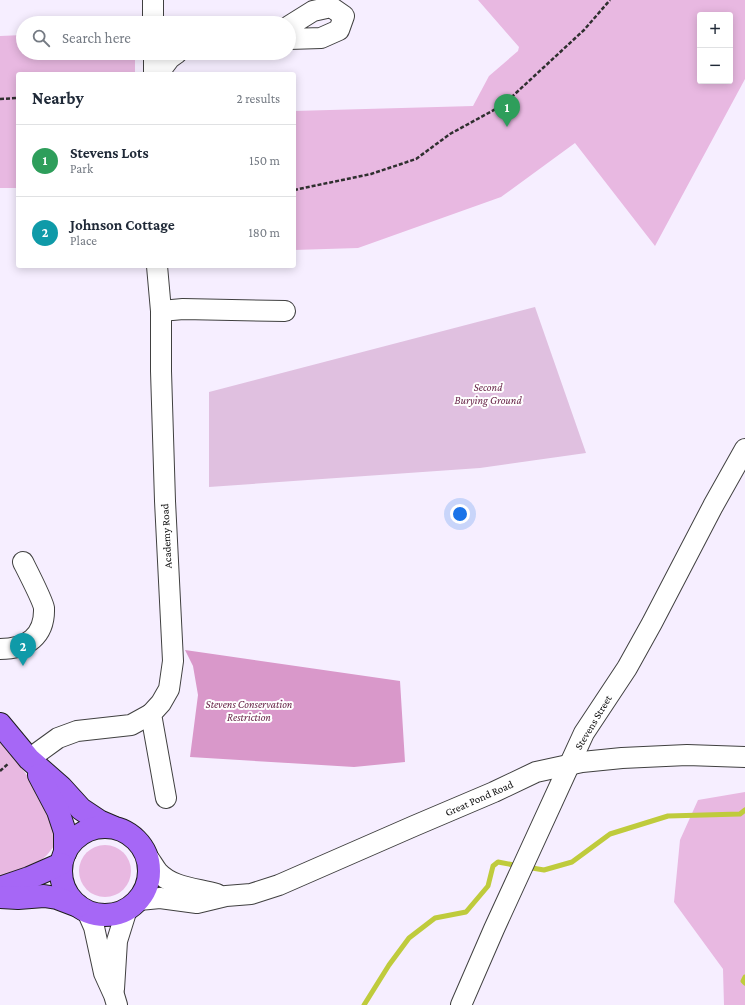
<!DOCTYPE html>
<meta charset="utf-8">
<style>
body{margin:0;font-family:"Crimson Pro",serif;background:#f2f2f3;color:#1f2937}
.controls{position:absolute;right:12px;top:12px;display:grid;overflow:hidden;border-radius:4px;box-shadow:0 2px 10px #0003}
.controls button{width:36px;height:36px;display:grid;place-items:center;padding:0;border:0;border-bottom:1px solid #e0e1e3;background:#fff;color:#1f2937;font:20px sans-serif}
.you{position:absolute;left:460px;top:514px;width:14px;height:14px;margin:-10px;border:3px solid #fff;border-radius:50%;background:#1a73e8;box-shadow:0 0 0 6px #1a73e833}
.badge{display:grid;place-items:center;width:26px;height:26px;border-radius:50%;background:#275dbb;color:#fff;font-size:13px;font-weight:700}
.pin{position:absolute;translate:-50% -33px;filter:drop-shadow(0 1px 2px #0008)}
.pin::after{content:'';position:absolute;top:21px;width:14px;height:12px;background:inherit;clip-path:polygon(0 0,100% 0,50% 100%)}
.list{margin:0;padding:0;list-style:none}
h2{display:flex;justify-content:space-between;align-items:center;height:52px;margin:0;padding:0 16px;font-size:17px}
h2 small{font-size:13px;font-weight:400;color:#747a83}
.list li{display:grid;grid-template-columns:26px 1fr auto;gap:12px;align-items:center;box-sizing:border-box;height:72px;padding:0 16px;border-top:1px solid #e0e1e3}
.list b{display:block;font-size:15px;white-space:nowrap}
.list p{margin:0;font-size:13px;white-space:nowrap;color:#747a83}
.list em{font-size:13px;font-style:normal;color:#747a83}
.icon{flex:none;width:22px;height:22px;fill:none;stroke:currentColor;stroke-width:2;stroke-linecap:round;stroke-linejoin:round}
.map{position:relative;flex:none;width:745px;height:1005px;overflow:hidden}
.search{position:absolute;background:#fff;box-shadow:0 2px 10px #0003;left:16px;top:16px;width:280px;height:44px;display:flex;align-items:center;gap:10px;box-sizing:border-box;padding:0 14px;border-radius:22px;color:#747a83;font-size:15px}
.panel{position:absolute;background:#fff;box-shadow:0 2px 10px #0003;left:16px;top:72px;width:280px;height:196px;border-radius:4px}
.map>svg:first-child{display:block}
.green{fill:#e8b8e1;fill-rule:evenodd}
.forest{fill:#d998ca}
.cemetery{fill:#e0c0e0}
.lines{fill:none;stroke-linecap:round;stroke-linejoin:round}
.stream{stroke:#bfcb3c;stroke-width:5}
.minor-casing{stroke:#404040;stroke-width:22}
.major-casing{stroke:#1e1e1e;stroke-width:24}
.path{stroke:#2f2f2f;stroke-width:2.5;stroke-dasharray:4 2;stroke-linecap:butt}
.minor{stroke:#fff;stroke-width:20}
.major{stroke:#a667f6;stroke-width:22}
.labels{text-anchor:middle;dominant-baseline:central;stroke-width:4;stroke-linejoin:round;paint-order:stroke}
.park-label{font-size:11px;font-style:italic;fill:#641f43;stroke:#fff}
.street-label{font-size:11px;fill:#0d0d0d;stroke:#fff}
</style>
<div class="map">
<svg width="745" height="1005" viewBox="0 0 745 1005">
<rect width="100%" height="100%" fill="#f6eeff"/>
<g class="green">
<path d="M478 0H745V79L655 246 575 143 501 197 358 248 294 250V111L473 106 489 76 518 51 519 47ZM700 15H730V81H700Z"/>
<path d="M23 35V53H135V74H18V188H0V36Z"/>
<path d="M0 742 21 767 47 803 56 837 54 846 47 855 38 863 0 880Z"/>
<path d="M745 792V1005H724L723 969 674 902 680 840 698 800Z"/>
<circle cx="105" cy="871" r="26"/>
</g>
<path class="forest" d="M185 650 400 681 405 762 354 767 190 757 198 695 193 666Z"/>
<path class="cemetery" d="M535 307 586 453 480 468 209 487V392Z"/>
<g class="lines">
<g class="stream">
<path d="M526 867 544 870 572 862 610 834 668 816 740 814 745 810"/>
<path d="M745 977 743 981 745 983"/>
<path d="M364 1005 389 965 409 938 435 918 466 912 488 886 493 866 498 862 519 866"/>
</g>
<defs>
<g id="minor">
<path d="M153 0V23"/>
<path d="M289 26 313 11 331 7 344 16 339 30 321 38 289 39"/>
<path d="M154 53V74"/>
<path d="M158 74 170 58 177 53"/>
<path d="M157 266 161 311V371L165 501 173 661 169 689 161 703 151 714 166 798"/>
<path d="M161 311 183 309 285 311"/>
<path d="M0 649C27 649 45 636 44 608 43 601 27 570 23 562"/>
<path d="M29 759 58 738 77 731 131 725 151 714"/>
<path d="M147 856C151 861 154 867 158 872 173 888 196 888 217 894"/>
<path d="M139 900 160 898 197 903 226 896 251 894 279 885 414 826 494 792 536 772 582 762 622 758 687 755 745 757"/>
<path d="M87 911 94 927 104 973 114 995 117 1005"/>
<path d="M114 989 117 941 127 909"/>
<path d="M461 1005 494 929 584 733 627 668 652 623 713 506 745 449"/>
</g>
<g id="major">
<path d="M0 724 29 759 61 787 81 809 99 821 113 827"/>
<path d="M39 775 58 811 65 832V853"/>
<circle cx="105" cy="871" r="44"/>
<path d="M0 888 29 878 61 864"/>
<path d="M0 897 18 898 44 896 57 898 78 906"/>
</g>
</defs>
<use href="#minor" class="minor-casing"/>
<use href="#major" class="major-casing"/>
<g class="path">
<path d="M0 99 18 98"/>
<path d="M294 190 371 174 416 159 450 134 503 105 584 30 610 0"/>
<path d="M0 771 9 763"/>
</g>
<use href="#minor" class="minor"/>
<use href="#major" class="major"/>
</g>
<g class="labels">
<g class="park-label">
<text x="488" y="387">Second<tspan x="488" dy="13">Burying Ground</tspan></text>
<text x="249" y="704">Stevens Conservation<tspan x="249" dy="13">Restriction</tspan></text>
</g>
<g class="street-label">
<text transform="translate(166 536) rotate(-93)">Academy Road</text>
<text transform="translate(593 722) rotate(-59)">Stevens Street</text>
<text transform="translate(479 798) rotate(-24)">Great Pond Road</text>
</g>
</g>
</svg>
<div class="controls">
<button>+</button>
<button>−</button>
</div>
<div class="you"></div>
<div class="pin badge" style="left:507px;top:127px;background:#2e9e5b">1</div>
<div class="pin badge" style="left:23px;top:666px;background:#0f9aa8">2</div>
<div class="search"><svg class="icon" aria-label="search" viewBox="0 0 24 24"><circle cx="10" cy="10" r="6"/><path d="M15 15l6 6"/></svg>Search here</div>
<section class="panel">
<h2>Nearby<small>2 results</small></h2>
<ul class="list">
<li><span class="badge" style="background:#2e9e5b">1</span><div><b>Stevens Lots</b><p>Park</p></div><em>150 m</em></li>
<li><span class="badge" style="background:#0f9aa8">2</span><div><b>Johnson Cottage</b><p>Place</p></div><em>180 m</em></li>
</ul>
</section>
</div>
